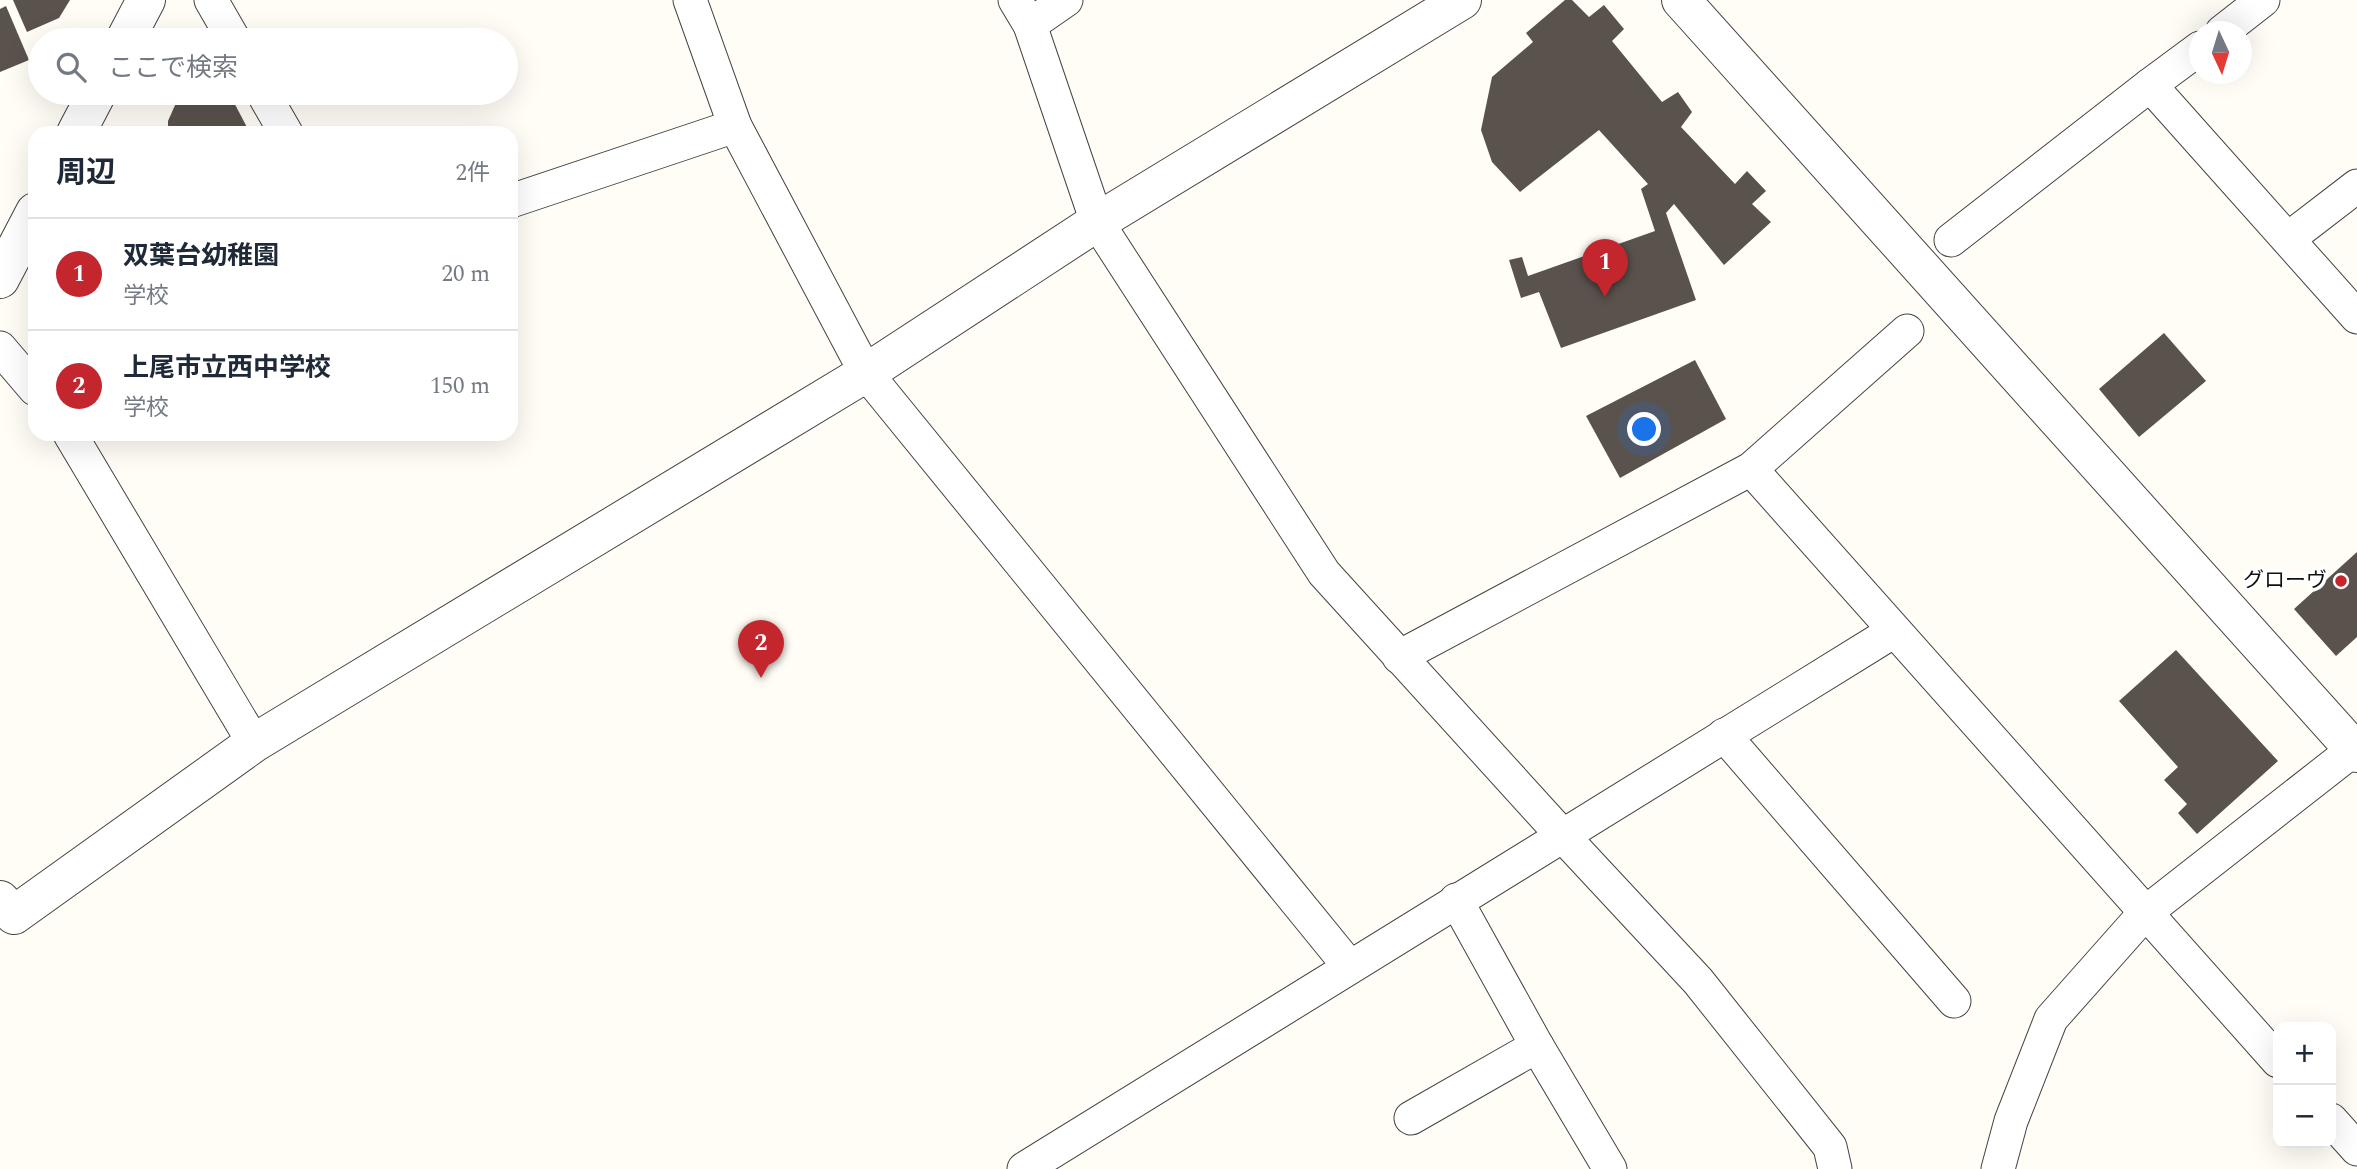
<!DOCTYPE html>
<html lang="ja">
<meta charset="utf-8">
<style>
body{margin:0;font-family:Spectral,"Noto Sans JP",serif;background:#f2f2f3;color:#1f2937}
.controls{position:absolute;right:21px;bottom:21px;display:grid;overflow:hidden;border-radius:14px;box-shadow:0 7px 28px #0002}
.controls button{width:63px;height:63px;display:grid;place-items:center;padding:0;border:0;border-bottom:2px solid #e0e1e3;background:#fff;color:#1f2937;font:35px sans-serif}
.compass{position:absolute;left:2189px;top:21px;width:63px;height:63px;border-radius:50%;background:#fff;box-shadow:0 7px 28px #0002;rotate:176deg}
.you{position:absolute;left:1645px;top:430px;width:24px;height:24px;margin:-18px;border:5px solid #fff;border-radius:50%;background:#1a73e8;box-shadow:0 0 0 10px #1a73e833}
.badge{display:grid;place-items:center;width:46px;height:46px;border-radius:50%;background:#c4262e;color:#fff;font-size:23px;font-weight:700}
.pin{position:absolute;translate:-50% -58px;filter:drop-shadow(0 2px 4px #0008)}
.pin::after{content:'';position:absolute;top:37px;width:24px;height:21px;background:inherit;clip-path:polygon(0 0,100% 0,50% 100%)}
.list{margin:0;padding:0;list-style:none}
h2{display:flex;justify-content:space-between;align-items:center;height:91px;margin:0;padding:0 28px;font-size:30px}
h2 small{font-size:23px;font-weight:400;color:#747a83}
.list li{display:grid;grid-template-columns:46px 1fr auto;gap:21px;align-items:center;box-sizing:border-box;height:112px;padding:0 28px;border-top:2px solid #e0e1e3}
.list b{display:block;font-size:26px;white-space:nowrap}
.list p{margin:0;font-size:23px;white-space:nowrap;color:#747a83}
.list em{font-size:23px;font-style:normal;color:#747a83}
.icon{flex:none;width:38px;height:38px;fill:none;stroke:currentColor;stroke-width:2;stroke-linecap:round;stroke-linejoin:round}
.map{position:relative;flex:none;width:2357px;height:1169px;overflow:hidden}
.search{position:absolute;background:#fff;box-shadow:0 7px 28px #0002;left:28px;top:28px;width:490px;height:77px;display:flex;align-items:center;gap:18px;box-sizing:border-box;padding:0 24px;border-radius:38px;color:#747a83;font-size:26px}
.panel{position:absolute;background:#fff;box-shadow:0 7px 28px #0002;left:28px;top:126px;width:490px;height:315px;border-radius:21px}
.map>svg:first-child{display:block}
.building{fill:#5a524d}
.lines{fill:none;stroke-linecap:round;stroke-linejoin:round}
.minor-casing{stroke:#444;stroke-width:35}
.tertiary-casing{stroke:#444;stroke-width:40}
.minor{stroke:#fff;stroke-width:33}
.tertiary{stroke:#fff;stroke-width:38}
.poi-dot{fill:#c4262e;stroke:#fff;stroke-width:2.5}
.labels{text-anchor:middle;dominant-baseline:central;stroke-width:7;stroke-linejoin:round;paint-order:stroke}
.poi-label{font-size:21px;fill:#111;stroke:#fff;text-anchor:end}
</style>
<div class="map">
<svg width="2357" height="1169" viewBox="0 0 2357 1169">
<rect width="100%" height="100%" fill="#fffdf5"/>
<g class="building">
<path d="M13 0H70L59 18 27 32Z"/>
<path d="M1565 0H1572L1589 17 1604 5 1624 29 1612 41 1662 102 1678 92 1692 112 1681 127 1735 184 1747 171 1766 191 1752 204 1771 222 1724 265 1674 204 1666 213 1696 300 1561 348 1539 292 1521 298 1509 260 1522 257 1528 276 1655 231 1641 189 1648 184 1599 130 1520 192 1492 162 1481 130 1492 77 1533 42 1526 33Z"/>
<path d="M6 6 29 60 0 72V9Z"/>
<path d="M189 93H229L250 133H168V121L176 103Z"/>
<path d="M2164 333 2206 381 2139 437 2099 389Z"/>
<path d="M1695 360 1726 419 1620 478 1586 416Z"/>
<path d="M2357 552V637L2336 656 2294 609Z"/>
<path d="M2176 650 2278 761 2197 834 2178 813 2187 804 2164 780 2178 767 2119 701Z"/>
</g>
<g class="lines">
<defs>
<g id="minor">
<path d="M211 0 234 40"/>
<path d="M690 0 735 126 866 373 1349 966"/>
<path d="M1015 0 1030 25 1097 222 1324 573 1562 835 1698 981 1830 1147 1835 1169"/>
<path d="M1030 25 1066 0"/>
<path d="M2222 32 2263 0"/>
<path d="M2200 48 2150 85 2357 317"/>
<path d="M263 93 286 133"/>
<path d="M511 201 735 126"/>
<path d="M2288 239 2357 186"/>
<path d="M1951 240 2150 85"/>
<path d="M0 348 35 389"/>
<path d="M70 434 254 743"/>
<path d="M1751 469 2278 1061"/>
<path d="M1399 657 1751 469 1907 331"/>
<path d="M1724 735 1954 1001"/>
<path d="M1456 900 1537 1046 1610 1169"/>
<path d="M1411 1118 1537 1046"/>
<path d="M2331 1120 2357 1149"/>
<path d="M1024 1169 1894 631"/>
<path d="M1998 1169 2011 1121 2051 1019 2145 913 2357 747"/>
</g>
<g id="tertiary">
<path d="M1681 0 2357 753"/>
<path d="M125 40 146 0"/>
<path d="M76 133 97 93"/>
<path d="M0 279 35 212"/>
<path d="M0 900 14 915 254 743 866 373 1097 222 1462 0"/>
</g>
</defs>
<use href="#minor" class="minor-casing"/>
<use href="#tertiary" class="tertiary-casing"/>
<use href="#minor" class="minor"/>
<use href="#tertiary" class="tertiary"/>
</g>
<circle class="poi-dot" cx="2341" cy="581" r="7"/>
<g class="labels">
<g class="poi-label">
<text x="2327" y="581">グローヴ</text>
</g>
</g>
</svg>
<div class="controls">
<button>+</button>
<button>−</button>
</div>
<svg class="compass" viewBox="-18 -18 36 36"><path d="M0-13l5 13h-10z" fill="#e53935"/><path d="M0 13l5-13h-10z" fill="#747a83"/></svg>
<div class="you"></div>
<div class="pin badge" style="left:1605px;top:297px">1</div>
<div class="pin badge" style="left:761px;top:678px">2</div>
<div class="search"><svg class="icon" aria-label="search" viewBox="0 0 24 24"><circle cx="10" cy="10" r="6"/><path d="M15 15l6 6"/></svg>ここで検索</div>
<section class="panel">
<h2>周辺<small>2件</small></h2>
<ul class="list">
<li><span class="badge">1</span><div><b>双葉台幼稚園</b><p>学校</p></div><em>20 m</em></li>
<li><span class="badge">2</span><div><b>上尾市立西中学校</b><p>学校</p></div><em>150 m</em></li>
</ul>
</section>
</div>
